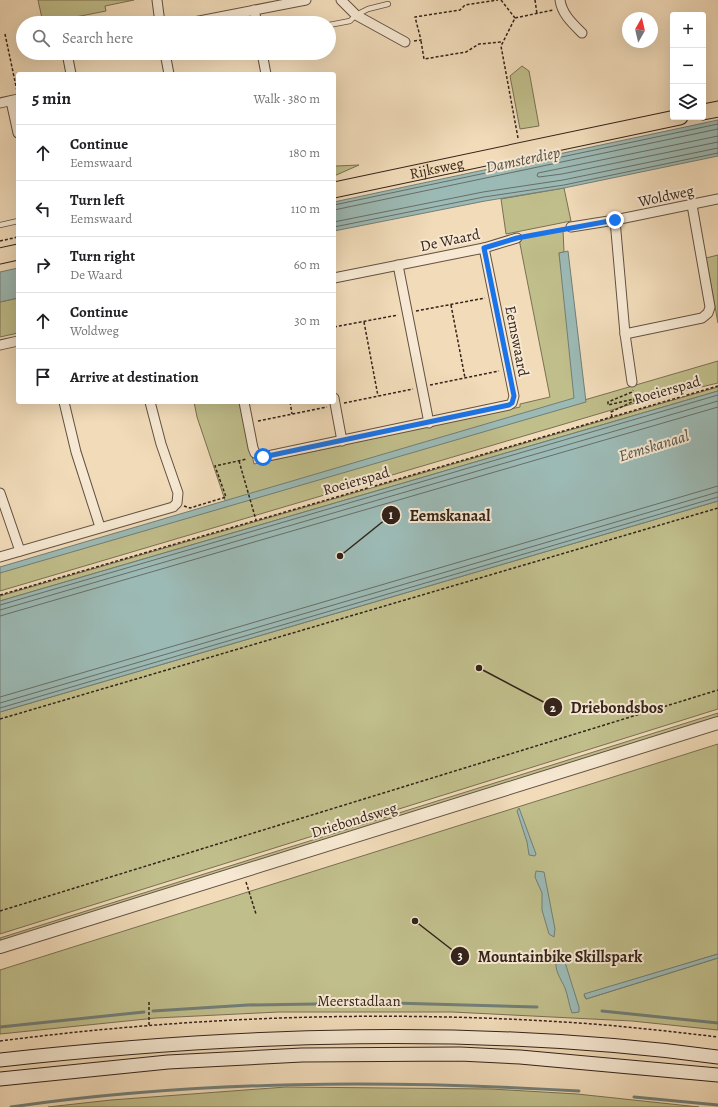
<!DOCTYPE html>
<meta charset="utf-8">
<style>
body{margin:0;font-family:Alegreya,serif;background:#f2f2f2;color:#202124}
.controls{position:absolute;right:12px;top:12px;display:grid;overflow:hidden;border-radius:4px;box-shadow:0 4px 16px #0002}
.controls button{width:36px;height:36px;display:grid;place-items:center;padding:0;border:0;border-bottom:1px solid #e0e0e0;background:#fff;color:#202124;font:20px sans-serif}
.compass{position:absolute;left:622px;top:12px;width:36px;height:36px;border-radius:50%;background:#fff;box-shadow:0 4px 16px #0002;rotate:8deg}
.stop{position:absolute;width:12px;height:12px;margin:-9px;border:3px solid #1a73e8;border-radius:50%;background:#fff}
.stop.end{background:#1a73e8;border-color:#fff;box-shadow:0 1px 4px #0008}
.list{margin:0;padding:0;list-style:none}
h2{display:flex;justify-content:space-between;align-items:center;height:52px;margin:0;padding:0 16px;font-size:17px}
h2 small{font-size:13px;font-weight:400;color:#757577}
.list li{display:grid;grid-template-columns:26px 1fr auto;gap:12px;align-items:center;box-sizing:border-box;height:56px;padding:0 16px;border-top:1px solid #e0e0e0}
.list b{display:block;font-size:15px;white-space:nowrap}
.list p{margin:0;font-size:13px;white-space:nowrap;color:#757577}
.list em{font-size:13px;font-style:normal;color:#757577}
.icon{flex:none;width:22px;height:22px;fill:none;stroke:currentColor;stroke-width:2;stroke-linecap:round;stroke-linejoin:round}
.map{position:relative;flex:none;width:718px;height:1107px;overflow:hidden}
.search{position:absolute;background:#fff;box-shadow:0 4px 16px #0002;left:16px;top:16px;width:320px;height:44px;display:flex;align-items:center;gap:10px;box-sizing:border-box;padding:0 14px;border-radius:22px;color:#757577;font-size:15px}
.panel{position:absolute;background:#fff;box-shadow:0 4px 16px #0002;left:16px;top:72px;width:320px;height:332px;border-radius:4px}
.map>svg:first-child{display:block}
.green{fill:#c0be8b;stroke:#7a7052}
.water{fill:#9cbab5;stroke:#727e77}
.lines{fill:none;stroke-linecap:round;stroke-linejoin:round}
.shore{stroke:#686e68;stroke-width:1}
.stream{stroke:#727e77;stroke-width:3}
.service-casing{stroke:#635142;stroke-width:6}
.minor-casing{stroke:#635142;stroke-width:11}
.tertiary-casing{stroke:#635142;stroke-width:14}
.secondary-casing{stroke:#34231a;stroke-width:15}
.primary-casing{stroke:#34231a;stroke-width:17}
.path{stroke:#34231a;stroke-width:1.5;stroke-dasharray:3 2;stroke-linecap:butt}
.service{stroke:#f6e8d2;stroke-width:4.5}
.minor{stroke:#f6e8d2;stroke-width:9}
.tertiary{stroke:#f6e8d2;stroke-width:12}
.secondary{stroke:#f6e8d2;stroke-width:13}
.primary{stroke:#f1dbb9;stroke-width:15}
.route{stroke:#1a73e8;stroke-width:5}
.labels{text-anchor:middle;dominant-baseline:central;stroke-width:4;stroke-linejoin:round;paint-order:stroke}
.street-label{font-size:15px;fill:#34231a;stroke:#f6e8d2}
.water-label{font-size:16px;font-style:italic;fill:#535048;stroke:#f6e8d2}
.leader{fill:none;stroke:#34231a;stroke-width:1.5}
.callout-dot{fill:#34231a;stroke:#f6e8d2;stroke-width:1.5}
.mark-label{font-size:12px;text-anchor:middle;font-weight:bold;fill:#fff}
.callout-label{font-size:16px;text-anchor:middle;font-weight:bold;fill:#34231a;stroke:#f6e8d2;stroke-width:4;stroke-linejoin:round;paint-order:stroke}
</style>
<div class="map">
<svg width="718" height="1107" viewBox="0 0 718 1107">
<rect width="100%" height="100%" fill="#f1dbb9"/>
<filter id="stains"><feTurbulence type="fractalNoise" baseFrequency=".005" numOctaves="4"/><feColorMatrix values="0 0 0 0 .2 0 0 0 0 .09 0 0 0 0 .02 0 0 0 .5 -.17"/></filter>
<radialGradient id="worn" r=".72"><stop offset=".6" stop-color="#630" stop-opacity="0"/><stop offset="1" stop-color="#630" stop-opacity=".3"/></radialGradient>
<g class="green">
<path d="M38 0H134L105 6 106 11 45 23H43Z"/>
<path d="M522 66 529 71 539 126 520 129 510 76Z"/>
<path d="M334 165 336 166 359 165 334 176Z"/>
<path d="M564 188 571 221 506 234 501 199Z"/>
<path d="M563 230 564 252 559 253 581 401 718 361V383L642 401 0 591V572L227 506 197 417 194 402H240L254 464 520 407V404L550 397 519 239Z"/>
<path d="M718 255V323L706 258Z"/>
<path d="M18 298V333L0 337V302Z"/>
<path d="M718 387V391L0 601V596Z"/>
<path d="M718 501V709L0 934V712Z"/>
<path d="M718 713V717L0 943V938Z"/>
<path d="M718 744V954L584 995 586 999 718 958V1030L632 1021 452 1012H279L156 1018 0 1034V970Z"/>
<path d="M286 1087 491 1089 577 1094 699 1107H48L111 1100Z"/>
</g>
<g class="water">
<path d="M718 120V156L564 188 485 201 334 231V202Z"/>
<path d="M568 251 586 402 0 573V567L574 398 559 253Z"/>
<path d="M18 268V298L0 302V272Z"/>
<path d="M718 391V501L0 712V601Z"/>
<path d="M519 808 536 854 535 856 529 855 527 842 517 811Z"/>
<path d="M536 871 544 872 555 929 554 937 549 934 542 910V893L535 877Z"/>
<path d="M718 954V958L586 999 584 994Z"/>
<path d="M557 958 564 959 579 1007V1012L572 1013C569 1005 568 996 565 988 561 979 553 969 557 958Z"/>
</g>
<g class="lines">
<g class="shore">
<path d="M718 136 538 173 537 176 539 177 562 174 718 142"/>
<path d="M334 205 718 124"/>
<path d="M334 210 718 129"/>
<path d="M334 222 483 192 563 180 718 148"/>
<path d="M334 227 484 197 564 185 718 153"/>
<path d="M0 605 718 395"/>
<path d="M0 610 718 401"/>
<path d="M0 616 718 407"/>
<path d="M0 697 718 486"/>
<path d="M0 703 718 492"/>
<path d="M0 708 718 497"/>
</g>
<g class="stream">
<path d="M393 1003 537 1007"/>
<path d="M153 1011 248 1005 376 1003"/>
<path d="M602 1011 718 1023"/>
<path d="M0 1027 144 1012"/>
<path d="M634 1097 718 1105"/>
<path d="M11 1107C199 1080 390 1080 579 1091"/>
</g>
<defs>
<g id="service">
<path d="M329 25 350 21 356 15 368 9 388 4"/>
<path d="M0 225 18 221"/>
</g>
<g id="minor">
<path d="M157 0 160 23"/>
<path d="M341 0 356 15 405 42"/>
<path d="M560 0C562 14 572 23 582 33"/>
<path d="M254 10 257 23"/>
<path d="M189 23 306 0"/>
<path d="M67 53 71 74"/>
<path d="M165 53 169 74"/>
<path d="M262 53 266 74"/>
<path d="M11 101 18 133"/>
<path d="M0 103 18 99"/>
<path d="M615 220 625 334 632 382"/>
<path d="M571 227 615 220 718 199"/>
<path d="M398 265 429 423"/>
<path d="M334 278 484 248 517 238"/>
<path d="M625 334 702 318 708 313 710 307 692 205"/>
<path d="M0 345 18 341"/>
<path d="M334 398 342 441"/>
<path d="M64 402 76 452 100 527"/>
<path d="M244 402 253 448 255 453 263 457 509 405 512 403 514 396 484 248"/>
<path d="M0 493 20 551"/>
<path d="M0 557 173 507 177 503 178 493 161 444 150 402"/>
</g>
<path id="tertiary" d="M0 947 718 723"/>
<g id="secondary">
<path d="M0 1060C238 1034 480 1025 718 1057"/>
<path d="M0 1079 168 1062 302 1055 460 1054 520 1057 718 1075"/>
</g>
<g id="primary">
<path d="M703 112 718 109"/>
<path id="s1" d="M334 190 680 117"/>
<path d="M0 256 18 252"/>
</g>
</defs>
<use href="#service" class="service-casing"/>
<use href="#minor" class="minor-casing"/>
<use href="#tertiary" class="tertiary-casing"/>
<use href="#secondary" class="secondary-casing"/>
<use href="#primary" class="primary-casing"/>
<g class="path">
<path d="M501 0 515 18"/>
<path d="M535 0 537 14"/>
<path d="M5 34 17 91"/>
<path d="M414 41 421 40 415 17 460 10 465 5 498 0"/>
<path d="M421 41 424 59 466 52 479 44 502 42"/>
<path d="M518 138 501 46 515 18 553 10"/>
<path d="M526 236 562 229"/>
<path d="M0 241 18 237"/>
<path d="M451 305 465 378"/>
<path d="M416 311 485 298"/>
<path d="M364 322 378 396"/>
<path d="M334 327 398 315"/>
<path d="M430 385 499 371"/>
<path d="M290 402 292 414"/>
<path d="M344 403 413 389"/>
<path d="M612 417 611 412 634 401V399L608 405V402L632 392 633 390"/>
<path d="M258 421 327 407"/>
<path d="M239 461 256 520"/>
<path d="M184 506 190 508 226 497 215 466 247 459"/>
<path d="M0 595 718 386"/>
<path d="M0 719 718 508"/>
<path d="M246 882 256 914"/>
<path d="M0 911 718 690"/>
<path d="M149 1002V1025"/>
<path d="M0 1041C187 1017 375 1010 563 1022 615 1025 667 1031 718 1037"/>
</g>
<use href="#service" class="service"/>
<use href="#minor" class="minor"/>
<use href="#tertiary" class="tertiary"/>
<use href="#secondary" class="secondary"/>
<use href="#primary" class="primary"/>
</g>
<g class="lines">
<path class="route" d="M263 457 509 405 512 403 514 396 484 248 517 238 615 220"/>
</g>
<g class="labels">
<g class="street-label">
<text stroke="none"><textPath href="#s1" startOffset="105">Rijksweg</textPath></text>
<text transform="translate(666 196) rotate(-12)">Woldweg</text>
<text transform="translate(450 240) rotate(-12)">De Waard</text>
<text transform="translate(517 341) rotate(79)">Eemswaard</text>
<text transform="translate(667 390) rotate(-16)">Roeierspad</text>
<text transform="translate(356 481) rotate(-16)">Roeierspad</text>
<text transform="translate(354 820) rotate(-17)">Driebondsweg</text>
<text x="359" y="1001">Meerstadlaan</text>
</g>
<g class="water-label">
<text transform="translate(523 160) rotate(-12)">Damsterdiep</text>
<text transform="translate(654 446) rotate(-17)">Eemskanaal</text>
</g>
</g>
<path class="leader" d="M340 556L391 515M479 668L553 707M415 921L460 956"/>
<g class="callout-dot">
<circle cx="340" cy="556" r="4"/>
<circle cx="479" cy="668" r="4"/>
<circle cx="415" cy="921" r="4"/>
<circle cx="391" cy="515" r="10"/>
<circle cx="553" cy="707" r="10"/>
<circle cx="460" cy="956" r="10"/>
</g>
<g class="mark-label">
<text x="391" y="519">1</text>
<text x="553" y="712">2</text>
<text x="460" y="960">3</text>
</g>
<g class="callout-label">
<text x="450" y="521">Eemskanaal</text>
<text x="617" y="713">Driebondsbos</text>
<text x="560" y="962">Mountainbike Skillspark</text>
</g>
<rect width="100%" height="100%" filter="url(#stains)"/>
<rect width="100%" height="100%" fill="url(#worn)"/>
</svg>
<div class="controls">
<button>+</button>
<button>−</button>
<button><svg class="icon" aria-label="layers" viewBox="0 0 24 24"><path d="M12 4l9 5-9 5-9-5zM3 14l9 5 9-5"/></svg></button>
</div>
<svg class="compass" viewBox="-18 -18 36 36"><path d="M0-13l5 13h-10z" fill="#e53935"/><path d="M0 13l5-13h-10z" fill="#757577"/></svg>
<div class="stop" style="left:263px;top:457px"></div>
<div class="stop end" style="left:615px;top:220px"></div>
<div class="search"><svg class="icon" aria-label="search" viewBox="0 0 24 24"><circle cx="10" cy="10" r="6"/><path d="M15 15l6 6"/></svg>Search here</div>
<section class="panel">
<h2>5 min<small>Walk · 380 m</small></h2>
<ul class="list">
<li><svg class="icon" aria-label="ahead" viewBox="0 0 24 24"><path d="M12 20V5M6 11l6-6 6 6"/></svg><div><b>Continue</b><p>Eemswaard</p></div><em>180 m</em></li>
<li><svg class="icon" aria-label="left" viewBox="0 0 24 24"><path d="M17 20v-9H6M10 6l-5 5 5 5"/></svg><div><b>Turn left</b><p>Eemswaard</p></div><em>110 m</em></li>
<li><svg class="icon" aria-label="right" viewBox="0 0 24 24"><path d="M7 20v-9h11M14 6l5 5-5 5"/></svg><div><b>Turn right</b><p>De Waard</p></div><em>60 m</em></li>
<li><svg class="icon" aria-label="ahead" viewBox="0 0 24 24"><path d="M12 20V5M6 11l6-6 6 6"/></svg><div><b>Continue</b><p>Woldweg</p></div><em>30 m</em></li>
<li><svg class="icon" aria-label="arrive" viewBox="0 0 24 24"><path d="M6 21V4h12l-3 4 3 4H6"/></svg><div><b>Arrive at destination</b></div></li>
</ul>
</section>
</div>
